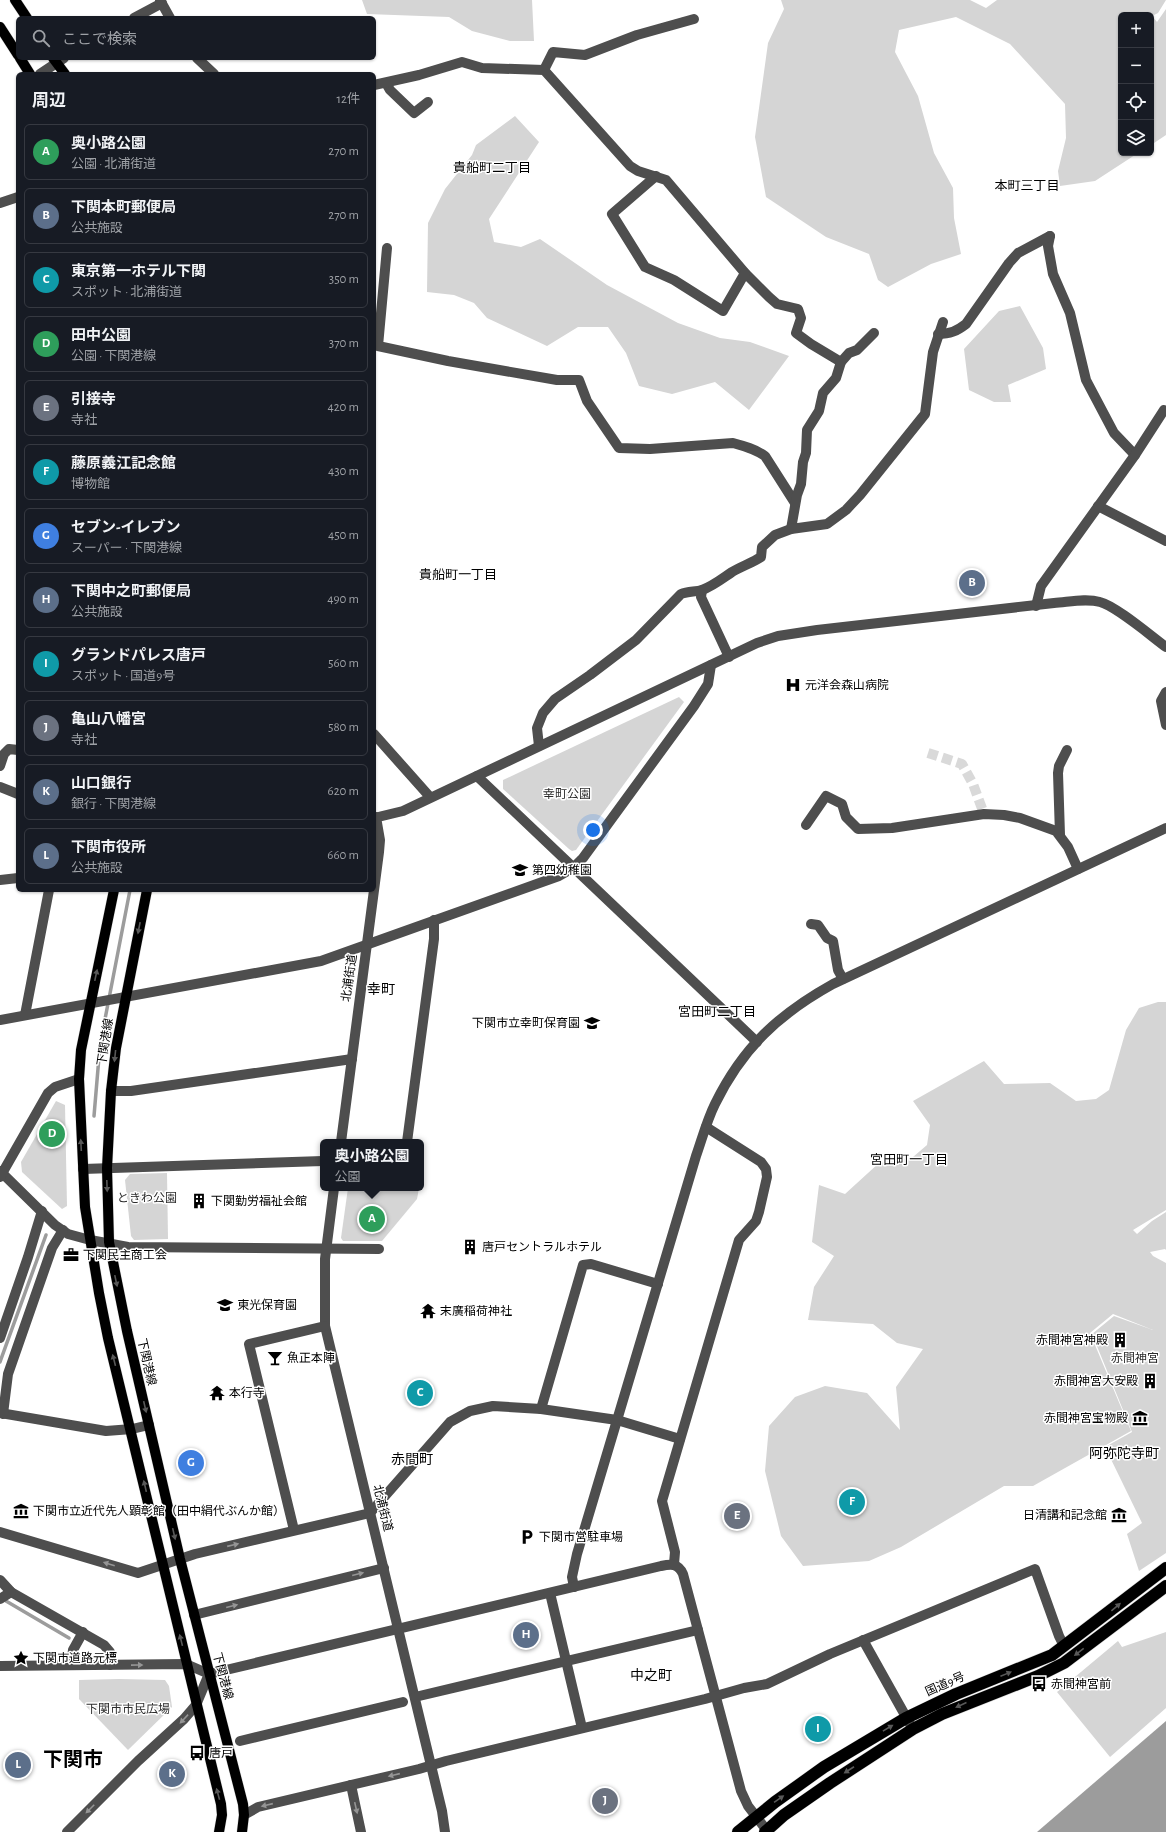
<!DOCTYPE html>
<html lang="ja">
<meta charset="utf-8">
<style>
body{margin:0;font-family:"Alegreya Sans","Noto Sans JP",sans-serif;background:#242831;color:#f1f3f6}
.controls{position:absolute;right:12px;top:12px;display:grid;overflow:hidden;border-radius:6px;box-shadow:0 1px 3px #0004}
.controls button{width:36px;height:36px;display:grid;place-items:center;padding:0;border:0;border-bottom:1px solid #363941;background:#171b24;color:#f1f3f6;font:20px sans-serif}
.you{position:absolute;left:593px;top:830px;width:14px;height:14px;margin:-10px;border:3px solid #fff;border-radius:50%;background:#1a73e8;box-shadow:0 0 0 6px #1a73e833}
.badge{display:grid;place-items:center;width:26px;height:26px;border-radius:50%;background:#8c9099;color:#fff;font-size:13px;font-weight:700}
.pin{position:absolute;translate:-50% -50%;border:2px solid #fff;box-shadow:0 1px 4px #0006}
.popup{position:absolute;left:320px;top:1139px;width:104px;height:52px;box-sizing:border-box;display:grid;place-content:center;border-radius:6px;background:#171b24;filter:drop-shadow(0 1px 3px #0005);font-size:13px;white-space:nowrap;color:#9ea1a6}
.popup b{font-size:15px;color:#f1f3f6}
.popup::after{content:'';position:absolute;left:50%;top:100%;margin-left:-8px;border:8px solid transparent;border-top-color:#171b24}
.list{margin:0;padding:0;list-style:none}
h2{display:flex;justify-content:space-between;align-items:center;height:52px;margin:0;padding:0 16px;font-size:17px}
h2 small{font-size:13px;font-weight:400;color:#9ea1a6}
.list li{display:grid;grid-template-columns:26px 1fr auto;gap:12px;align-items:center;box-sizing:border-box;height:56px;margin:0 8px 8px;padding:0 8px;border:1px solid #363941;border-radius:6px}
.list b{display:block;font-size:15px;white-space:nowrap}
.list p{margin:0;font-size:13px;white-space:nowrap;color:#9ea1a6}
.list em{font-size:13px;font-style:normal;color:#9ea1a6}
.icon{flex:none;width:22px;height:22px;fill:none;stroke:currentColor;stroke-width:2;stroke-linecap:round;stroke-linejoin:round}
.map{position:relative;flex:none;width:1166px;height:1832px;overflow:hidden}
.search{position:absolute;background:#171b24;box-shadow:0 1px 3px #0004;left:16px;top:16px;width:360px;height:44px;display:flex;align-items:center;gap:10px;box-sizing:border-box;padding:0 14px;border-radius:6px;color:#9ea1a6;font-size:15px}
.panel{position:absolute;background:#171b24;box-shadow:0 1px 3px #0004;left:16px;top:72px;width:360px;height:820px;border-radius:6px}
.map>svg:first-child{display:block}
.green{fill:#d5d5d5}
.water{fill:#9c9c9c}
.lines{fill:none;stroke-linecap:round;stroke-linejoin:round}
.stream{stroke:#9c9c9c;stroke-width:3.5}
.minor-tunnel{stroke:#d9d9d9;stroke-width:10;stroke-dasharray:10 5;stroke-linecap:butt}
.major-casing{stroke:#dbdbdb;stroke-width:11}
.highway-casing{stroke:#dbdbdb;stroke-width:13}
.minor{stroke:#4e4e4e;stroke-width:10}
.major{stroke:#000;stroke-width:10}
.highway{stroke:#000;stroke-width:12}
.oneway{fill:#595959}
.oneway2{fill:#959595}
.labels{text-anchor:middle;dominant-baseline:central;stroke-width:3;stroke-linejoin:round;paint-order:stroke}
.poi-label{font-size:12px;fill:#000;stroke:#fff;text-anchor:start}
.park-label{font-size:12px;fill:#2c2c2c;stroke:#fff}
.street-label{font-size:12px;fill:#000;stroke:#fff}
.neighbourhood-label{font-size:13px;fill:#000;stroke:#fff}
.quarter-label{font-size:14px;fill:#000;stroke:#fff}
.town-label{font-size:20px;font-weight:bold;fill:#000;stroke:#fff}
</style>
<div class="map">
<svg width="1166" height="1832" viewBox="0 0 1166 1832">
<rect width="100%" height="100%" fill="#fff"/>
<g class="green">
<path d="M362 0H532L534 41H510L472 31 449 17 367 14Z"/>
<path d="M781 0H970L986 8 997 0H1166L1158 13 1152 16 1157 22 1166 9V135L1151 145V15H1121V153H1138L1095 181 1060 186 1058 171 1066 138 1065 104 1010 44 956 17 899 30 895 52 918 96 934 153 953 188 954 218 961 254 931 264 888 287 878 280 869 254 826 237 766 197 755 137 768 43 784 9Z"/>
<path d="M515 116 539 142 489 219 494 242 521 247 540 239 607 285 678 323 720 338 750 342 789 356 749 410 715 382 672 394 639 386 626 353 608 327H578L547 346 487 318 474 303 454 295 427 292 428 223 445 189 472 155 476 145Z"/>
<path d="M1020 306 1043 348 1046 369 1008 385 1011 402H994L969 390 964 349 999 311Z"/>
<path d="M679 697 684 702 576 850 572 851 569 849 503 789V780Z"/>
<path d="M1158 1002H1166V1210L1133 1230 1137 1234 1152 1221 1166 1212V1250L1165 1249 1150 1252 1153 1256 1166 1263V1553L1139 1571 1127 1534 1142 1523 1105 1447 1132 1432 1092 1334 1114 1316 1153 1330 1113 1314 1090 1333 1131 1431 1033 1486H1004L901 1547 869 1561 803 1566 781 1536 765 1471 769 1426 795 1397 825 1386 867 1393 900 1430 896 1387 923 1349 897 1343 873 1324 808 1320 814 1287 834 1256 812 1242 819 1185 845 1194 879 1163 913 1157 927 1145 930 1125 913 1101 984 1061 1004 1084 1050 1083 1076 1101 1096 1099 1109 1090 1126 1030 1139 1008Z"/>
<path d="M56 1101 65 1105 67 1206 62 1209 22 1172 21 1162Z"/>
<path d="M167 1173 168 1239 134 1240 131 1236 125 1180 130 1174Z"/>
<path d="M348 1188H419L417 1199 382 1241H343L341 1238Z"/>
<path d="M1166 1632V1708L1110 1757 1057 1692 1118 1641 1122 1647Z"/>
<path d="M119 1679 165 1680 169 1686 172 1707 128 1750 79 1699V1680Z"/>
</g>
<path class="water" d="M1166 1721V1832H1037Z"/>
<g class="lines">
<g class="stream">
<path d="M94 1116 100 1045 130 890"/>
<path d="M0 1362 46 1235"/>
<path d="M6 1601 69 1638"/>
</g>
<path class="minor-tunnel" d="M928 753 962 764 973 784 984 814"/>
<defs>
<g id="major">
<path d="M15 0 27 18"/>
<path d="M0 27 18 55"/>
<path d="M20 58 30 74"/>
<path d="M53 58 65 74"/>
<path d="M114 890 81 1050 79 1079 85 1207 99 1293 108 1338 221 1804 222 1815 219 1832"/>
<path d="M147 890 116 1048 111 1091 107 1168 109 1242 127 1331 180 1559 243 1804 244 1815 242 1832"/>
</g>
<g id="highway">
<path d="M738 1832 775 1802 824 1767 906 1718 956 1694 1052 1655 1166 1568"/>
<path d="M765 1832 784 1815 830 1783 913 1729 942 1714 1038 1676 1064 1663 1166 1586"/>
</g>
</defs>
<use href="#major" class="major-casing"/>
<use href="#highway" class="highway-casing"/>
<g class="minor">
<path d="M160 0 170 18"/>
<path d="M134 18 162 3"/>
<path d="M197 58 214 74"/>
<path d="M544 70 553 52 585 55 637 35 694 19"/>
<path d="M40 74 64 58"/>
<path d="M386 83 390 90 414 113 428 102"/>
<path d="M374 85 419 75 462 62 482 68 544 70 630 166 638 171 666 180 745 273 769 297 777 304 798 309 801 318 796 333 811 344 841 362"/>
<path d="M656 176 612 214 645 267 674 280 723 311 745 273"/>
<path d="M0 203 18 197"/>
<path d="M1050 236 1048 246 1053 274 1070 313 1086 380 1114 433 1135 455"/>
<path d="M387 248 378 346 448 361 557 380H579L587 401 619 448 650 449 733 443C744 446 755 449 765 456L795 503"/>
<path d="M938 334C950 334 957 331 966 324L1009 263 1018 253 1050 236"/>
<path d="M1098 506 1166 541"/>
<path d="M791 529 797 495 801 484 803 462 806 453 807 430 819 411 823 393 836 378 841 362 849 353 857 350 874 333"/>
<path d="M702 590 701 597 729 657"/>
<path d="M1036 606 1041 586 1135 455 1164 410"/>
<path d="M1166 692 1161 701 1166 725"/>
<path d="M374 734 430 797"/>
<path d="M539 746 537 728 543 713 555 699 590 675 636 640 681 594C688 591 695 592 702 590 713 586 723 578 732 572 742 566 752 563 761 557L762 547 775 535 791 529 827 524 846 510 860 495 925 414 933 352 943 322"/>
<path d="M0 766 4 754 9 749 18 750"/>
<path d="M477 776 757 1042"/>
<path d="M0 787 18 794"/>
<path d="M374 818 403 811 757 643 778 636 817 630 1054 603C1069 602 1086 598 1100 602 1116 606 1151 636 1166 647"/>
<path d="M806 825 826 796 842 804 846 817 858 829 892 828 984 814 1004 815 1020 818 1056 831 1068 847 1078 869"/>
<path d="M1060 835 1058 773 1059 766 1067 750"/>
<path d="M0 880 18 878"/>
<path d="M811 924 818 925 827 938 833 941 838 970 843 979"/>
<path d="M25 1015 49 890"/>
<path d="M0 1020 321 961 559 876 573 868 583 858 694 706 708 684 711 665"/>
<path d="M111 1091H131L352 1059"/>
<path d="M341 1142 379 852 380 840 376 817"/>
<path d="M407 1142 434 939V920"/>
<path d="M83 1169 323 1161"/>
<path d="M0 1171 55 1225 68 1234 90 1240 128 1247 379 1249"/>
<path d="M0 1177 48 1093 55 1087 79 1079"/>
<path d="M334 1188 325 1259V1326L442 1811 445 1832"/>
<path d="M0 1338 28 1257 42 1211"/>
<path d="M541 1409 583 1265 591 1264 658 1284"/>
<path d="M0 1413 106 1431 132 1429 149 1425"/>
<path d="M3 1414 8 1374 52 1248 63 1230"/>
<path d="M294 1530 249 1344 325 1326"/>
<path d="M0 1532 138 1573 195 1554 370 1513 450 1422 470 1411 493 1406 541 1409 617 1420 680 1439"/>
<path d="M674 1564 675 1552 662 1501 739 1240 756 1221 759 1212 767 1177 766 1169 761 1162 706 1127"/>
<path d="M0 1580 11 1592 104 1645 110 1652V1665"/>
<path d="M574 1587 572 1577 577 1554 696 1156C702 1139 707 1120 715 1104 743 1047 779 1014 833 984L1166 828"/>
<path d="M550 1593 582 1728"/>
<path d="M0 1599 11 1592"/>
<path d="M194 1615 384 1568"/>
<path d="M863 1640 910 1724"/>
<path d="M71 1665 73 1650 83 1632"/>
<path d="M0 1666 186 1664 209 1674 661 1566C671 1564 678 1563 683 1574L741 1791 748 1806 768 1832"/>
<path d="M415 1697 698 1630"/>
<path d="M240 1741 403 1702"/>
<path d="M351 1785 361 1832"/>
<path d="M244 1815 258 1807 419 1769 446 1761 705 1699 744 1688 767 1684 830 1654 1035 1569 1059 1636 1064 1646"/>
<path d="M67 1832 138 1761 184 1719 196 1705 209 1674"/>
</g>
<use href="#major" class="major"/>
<use href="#highway" class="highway"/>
</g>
<defs><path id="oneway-solid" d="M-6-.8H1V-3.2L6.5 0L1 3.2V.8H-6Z"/></defs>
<g class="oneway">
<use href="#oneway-solid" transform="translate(139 928) rotate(101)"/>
<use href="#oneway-solid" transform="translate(96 975) rotate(-78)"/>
<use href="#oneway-solid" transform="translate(115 1056) rotate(96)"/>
<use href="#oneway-solid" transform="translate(81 1145) rotate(-93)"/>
<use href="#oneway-solid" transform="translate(107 1186) rotate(88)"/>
<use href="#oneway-solid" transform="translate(116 1281) rotate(78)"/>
<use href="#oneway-solid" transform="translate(114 1360) rotate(-104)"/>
<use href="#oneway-solid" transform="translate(145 1407) rotate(77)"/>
<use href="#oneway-solid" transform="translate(145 1486) rotate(-103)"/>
<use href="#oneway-solid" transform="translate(174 1534) rotate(77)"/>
<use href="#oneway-solid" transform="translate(1116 1607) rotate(-40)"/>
<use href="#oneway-solid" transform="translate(181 1640) rotate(-104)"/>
<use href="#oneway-solid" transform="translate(1079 1652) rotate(142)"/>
<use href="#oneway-solid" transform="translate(1006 1674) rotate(-22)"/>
<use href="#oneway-solid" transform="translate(961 1705) rotate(156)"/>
<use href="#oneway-solid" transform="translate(888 1728) rotate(-31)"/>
<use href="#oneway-solid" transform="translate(849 1770) rotate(147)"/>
<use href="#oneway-solid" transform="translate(218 1794) rotate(-105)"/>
<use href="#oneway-solid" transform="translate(779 1799) rotate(-35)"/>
</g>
<g class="oneway2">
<use href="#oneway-solid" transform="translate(233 1545) rotate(-13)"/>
<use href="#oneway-solid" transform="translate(109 1564) rotate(-163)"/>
<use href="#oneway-solid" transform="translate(358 1574) rotate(-14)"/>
<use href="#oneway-solid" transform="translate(232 1606) rotate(-14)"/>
<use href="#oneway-solid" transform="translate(137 1665) rotate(-1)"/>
<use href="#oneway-solid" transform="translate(184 1719) rotate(133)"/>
<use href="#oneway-solid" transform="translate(394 1775) rotate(167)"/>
<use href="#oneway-solid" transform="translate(267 1805) rotate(167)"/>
<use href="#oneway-solid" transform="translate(356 1808) rotate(77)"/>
<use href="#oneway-solid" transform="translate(90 1809) rotate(135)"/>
</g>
<defs>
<symbol id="hospital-bare" viewBox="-9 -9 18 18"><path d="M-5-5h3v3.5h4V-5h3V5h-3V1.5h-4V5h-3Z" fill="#000" stroke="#fff" stroke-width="2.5" paint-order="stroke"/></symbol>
<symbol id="school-bare" viewBox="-9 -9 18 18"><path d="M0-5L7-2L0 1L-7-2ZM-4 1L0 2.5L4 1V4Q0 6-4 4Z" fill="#000" stroke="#fff" stroke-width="2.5" paint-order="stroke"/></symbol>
<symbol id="building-bare" viewBox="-9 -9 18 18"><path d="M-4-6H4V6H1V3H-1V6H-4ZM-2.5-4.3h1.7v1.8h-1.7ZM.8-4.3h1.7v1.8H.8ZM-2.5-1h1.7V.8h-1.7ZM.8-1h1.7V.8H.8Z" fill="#000" stroke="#fff" stroke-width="2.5" paint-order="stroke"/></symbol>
<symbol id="office-bare" viewBox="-9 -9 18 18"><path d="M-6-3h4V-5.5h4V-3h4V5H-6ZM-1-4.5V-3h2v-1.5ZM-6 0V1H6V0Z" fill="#000" stroke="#fff" stroke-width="2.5" paint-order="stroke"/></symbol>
<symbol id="temple-bare" viewBox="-9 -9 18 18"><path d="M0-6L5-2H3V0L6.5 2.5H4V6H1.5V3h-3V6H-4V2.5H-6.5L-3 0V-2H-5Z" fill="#000" stroke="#fff" stroke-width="2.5" paint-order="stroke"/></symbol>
<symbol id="bar-bare" viewBox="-9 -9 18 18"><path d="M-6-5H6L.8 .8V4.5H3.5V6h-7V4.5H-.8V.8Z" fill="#000" stroke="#fff" stroke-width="2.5" paint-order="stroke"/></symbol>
<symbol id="museum-bare" viewBox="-9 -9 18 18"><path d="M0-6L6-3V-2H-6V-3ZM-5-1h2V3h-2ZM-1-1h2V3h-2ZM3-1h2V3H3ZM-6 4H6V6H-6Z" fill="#000" stroke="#fff" stroke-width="2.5" paint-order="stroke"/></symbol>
<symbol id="parking-bare" viewBox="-9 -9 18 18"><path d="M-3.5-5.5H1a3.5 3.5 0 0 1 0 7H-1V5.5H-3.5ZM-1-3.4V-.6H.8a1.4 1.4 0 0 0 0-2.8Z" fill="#000" stroke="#fff" stroke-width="2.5" paint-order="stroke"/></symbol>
<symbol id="sight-bare" viewBox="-9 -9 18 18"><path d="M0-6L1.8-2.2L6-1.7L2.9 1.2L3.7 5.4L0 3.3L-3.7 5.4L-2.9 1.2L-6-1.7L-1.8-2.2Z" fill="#000" stroke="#fff" stroke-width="2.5" paint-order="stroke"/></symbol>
<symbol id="bus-bare" viewBox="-9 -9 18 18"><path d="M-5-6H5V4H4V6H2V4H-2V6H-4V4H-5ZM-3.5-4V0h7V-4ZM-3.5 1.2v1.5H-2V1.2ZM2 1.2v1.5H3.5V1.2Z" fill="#000" stroke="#fff" stroke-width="2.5" paint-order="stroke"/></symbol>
</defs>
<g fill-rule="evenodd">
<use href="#hospital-bare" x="782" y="674" width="22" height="22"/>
<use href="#school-bare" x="509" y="859" width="22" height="22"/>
<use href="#school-bare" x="581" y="1012" width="22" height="22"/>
<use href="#building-bare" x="188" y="1190" width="22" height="22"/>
<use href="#building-bare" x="459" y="1236" width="22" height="22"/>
<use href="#office-bare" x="60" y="1244" width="22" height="22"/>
<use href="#school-bare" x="214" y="1294" width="22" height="22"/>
<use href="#temple-bare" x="417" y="1300" width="22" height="22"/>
<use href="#building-bare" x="1109" y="1329" width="22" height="22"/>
<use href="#bar-bare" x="264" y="1347" width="22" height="22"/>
<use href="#building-bare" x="1139" y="1370" width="22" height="22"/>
<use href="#temple-bare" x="206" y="1382" width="22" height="22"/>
<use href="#museum-bare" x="1129" y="1407" width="22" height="22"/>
<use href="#museum-bare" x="10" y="1500" width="22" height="22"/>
<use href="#museum-bare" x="1108" y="1504" width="22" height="22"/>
<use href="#parking-bare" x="516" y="1526" width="22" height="22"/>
<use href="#sight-bare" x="10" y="1647" width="22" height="22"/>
<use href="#bus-bare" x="1028" y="1673" width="22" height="22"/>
<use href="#bus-bare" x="186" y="1742" width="22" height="22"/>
</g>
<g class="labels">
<g class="poi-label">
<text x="805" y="685">元洋会森山病院</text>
<text x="532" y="870">第四幼稚園</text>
<text x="580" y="1023" text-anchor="end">下関市立幸町保育園</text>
<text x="211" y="1201">下関勤労福祉会館</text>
<text x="482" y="1247">唐戸セントラルホテル</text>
<text x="83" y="1255">下関民主商工会</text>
<text x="237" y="1305">東光保育園</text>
<text x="440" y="1311">末廣稲荷神社</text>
<text x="1108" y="1340" text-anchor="end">赤間神宮神殿</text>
<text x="287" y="1358">魚正本陣</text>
<text x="1138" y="1381" text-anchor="end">赤間神宮大安殿</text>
<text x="229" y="1393">本行寺</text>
<text x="1128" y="1418" text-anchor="end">赤間神宮宝物殿</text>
<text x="33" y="1511">下関市立近代先人顕彰館（田中絹代ぶんか館）</text>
<text x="1107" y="1515" text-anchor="end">日清講和記念館</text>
<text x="539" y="1537">下関市営駐車場</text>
<text x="33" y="1658">下関市道路元標</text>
<text x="1051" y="1684">赤間神宮前</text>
<text x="209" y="1753">唐戸</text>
</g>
<g class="park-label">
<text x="567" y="794">幸町公園</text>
<text x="147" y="1198">ときわ公園</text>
<text x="1135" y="1358">赤間神宮</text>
<text x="128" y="1709">下関市市民広場</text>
</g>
<g class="street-label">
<text transform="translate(349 978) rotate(-82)">北浦街道</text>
<text transform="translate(105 1042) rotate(-81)">下関港線</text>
<text transform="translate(147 1362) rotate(77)">下関港線</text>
<text transform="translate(383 1508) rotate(76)">北浦街道</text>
<text transform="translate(223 1676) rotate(75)">下関港線</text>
<text transform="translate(945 1684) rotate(-24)">国道9号</text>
</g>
<g class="neighbourhood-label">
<text x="492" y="168">貴船町二丁目</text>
<text x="1027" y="186">本町三丁目</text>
<text x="458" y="575">貴船町一丁目</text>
<text x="717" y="1012">宮田町二丁目</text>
<text x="909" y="1160">宮田町一丁目</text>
</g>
<g class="quarter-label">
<text x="381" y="990">幸町</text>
<text x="1124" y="1454">阿弥陀寺町</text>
<text x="412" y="1460">赤間町</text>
<text x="651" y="1676">中之町</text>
</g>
<g class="town-label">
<text x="73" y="1760">下関市</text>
</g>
</g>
</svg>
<div class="controls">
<button>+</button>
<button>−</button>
<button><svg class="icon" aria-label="locate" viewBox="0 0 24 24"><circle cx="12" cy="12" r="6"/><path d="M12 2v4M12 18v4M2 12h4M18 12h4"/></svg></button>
<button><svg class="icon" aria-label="layers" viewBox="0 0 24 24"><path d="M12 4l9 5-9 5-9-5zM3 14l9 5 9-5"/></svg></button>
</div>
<div class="you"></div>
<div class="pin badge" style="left:372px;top:1219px;background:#2e9e5b">A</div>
<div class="popup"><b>奥小路公園</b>公園</div>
<div class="pin badge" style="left:972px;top:583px;background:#5c6f8a">B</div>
<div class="pin badge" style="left:420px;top:1393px;background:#0f9aa8">C</div>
<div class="pin badge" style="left:52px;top:1134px;background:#2e9e5b">D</div>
<div class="pin badge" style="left:737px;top:1516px;background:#6b7280">E</div>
<div class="pin badge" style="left:852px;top:1502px;background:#0f9aa8">F</div>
<div class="pin badge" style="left:191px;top:1463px;background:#3f7fe0">G</div>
<div class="pin badge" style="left:526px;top:1635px;background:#5c6f8a">H</div>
<div class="pin badge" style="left:818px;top:1729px;background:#0f9aa8">I</div>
<div class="pin badge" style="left:605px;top:1801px;background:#6b7280">J</div>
<div class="pin badge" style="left:172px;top:1774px;background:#5c6f8a">K</div>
<div class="pin badge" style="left:18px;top:1765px;background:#5c6f8a">L</div>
<div class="search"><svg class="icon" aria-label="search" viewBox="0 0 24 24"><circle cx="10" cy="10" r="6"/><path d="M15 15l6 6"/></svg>ここで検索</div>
<section class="panel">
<h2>周辺<small>12件</small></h2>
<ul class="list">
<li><span class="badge" style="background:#2e9e5b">A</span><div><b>奥小路公園</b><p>公園 · 北浦街道</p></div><em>270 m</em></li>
<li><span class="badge" style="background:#5c6f8a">B</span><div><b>下関本町郵便局</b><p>公共施設</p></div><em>270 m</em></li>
<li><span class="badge" style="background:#0f9aa8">C</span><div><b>東京第一ホテル下関</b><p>スポット · 北浦街道</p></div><em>350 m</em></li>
<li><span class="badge" style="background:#2e9e5b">D</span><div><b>田中公園</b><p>公園 · 下関港線</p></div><em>370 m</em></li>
<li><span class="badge" style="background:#6b7280">E</span><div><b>引接寺</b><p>寺社</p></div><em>420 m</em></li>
<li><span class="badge" style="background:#0f9aa8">F</span><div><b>藤原義江記念館</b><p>博物館</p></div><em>430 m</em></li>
<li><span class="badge" style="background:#3f7fe0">G</span><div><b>セブン-イレブン</b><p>スーパー · 下関港線</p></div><em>450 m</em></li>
<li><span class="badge" style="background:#5c6f8a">H</span><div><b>下関中之町郵便局</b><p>公共施設</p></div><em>490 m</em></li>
<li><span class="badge" style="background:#0f9aa8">I</span><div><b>グランドパレス唐戸</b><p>スポット · 国道9号</p></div><em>560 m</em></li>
<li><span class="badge" style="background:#6b7280">J</span><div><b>亀山八幡宮</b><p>寺社</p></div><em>580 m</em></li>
<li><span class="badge" style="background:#5c6f8a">K</span><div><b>山口銀行</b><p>銀行 · 下関港線</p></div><em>620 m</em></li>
<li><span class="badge" style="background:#5c6f8a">L</span><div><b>下関市役所</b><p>公共施設</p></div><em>660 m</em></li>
</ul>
</section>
</div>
